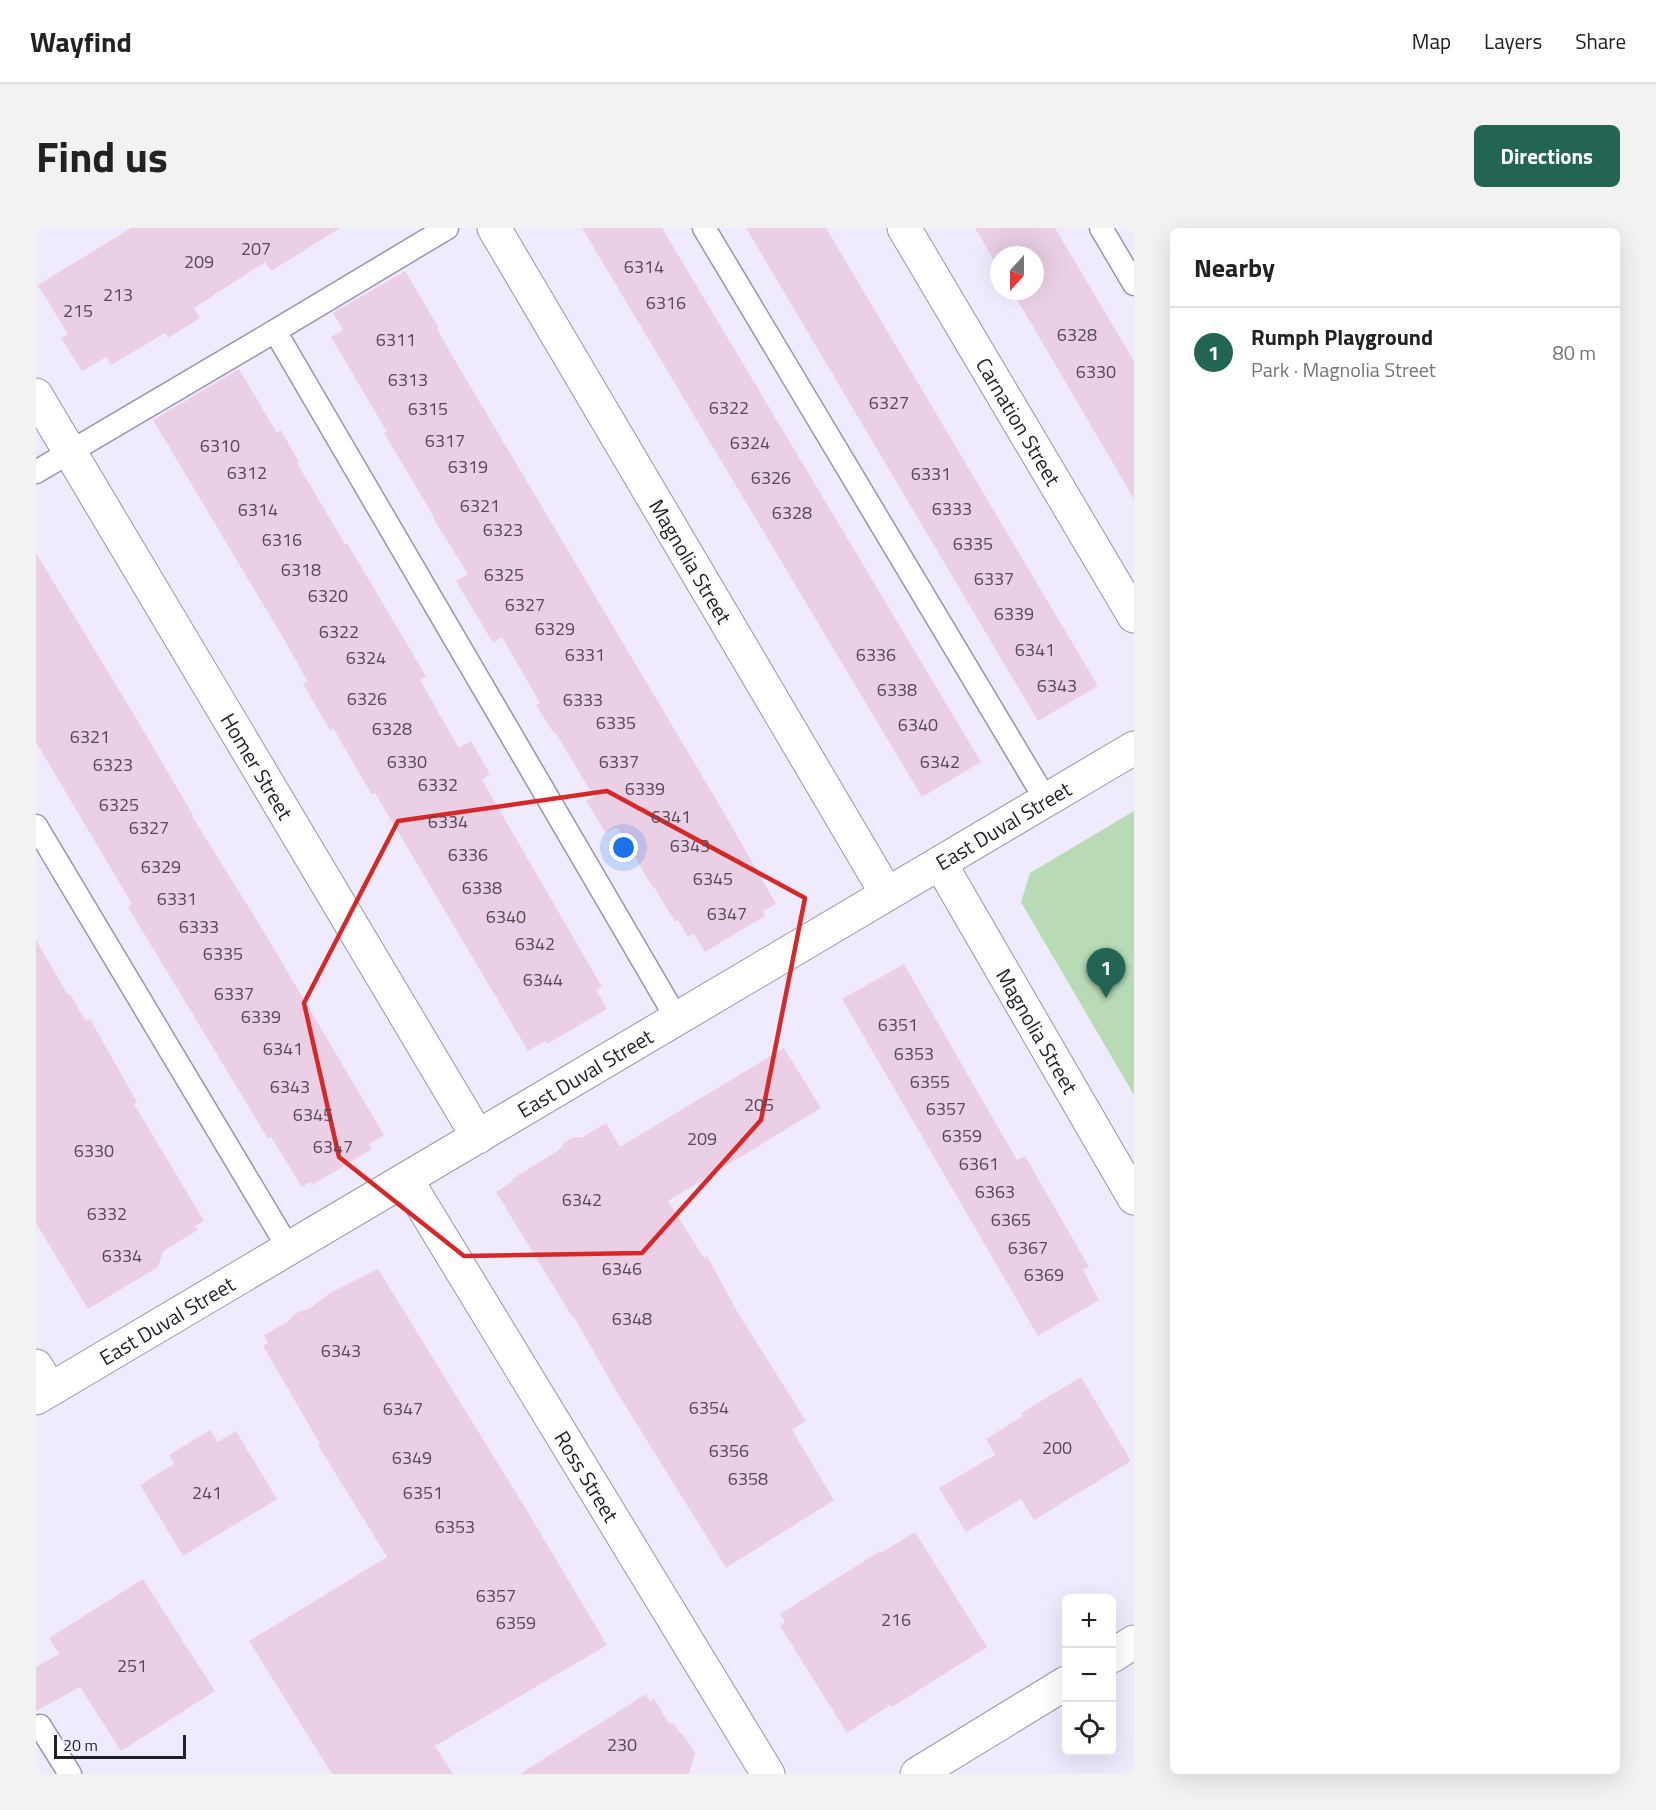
<!DOCTYPE html>
<meta charset="utf-8">
<style>
body{margin:0;font-family:"Titillium Web",sans-serif;background:#f2f2f2;color:#222}
.controls{position:absolute;right:18px;bottom:18px;display:grid;overflow:hidden;border-radius:9px;box-shadow:0 6px 24px #0002}
.controls button{width:54px;height:54px;display:grid;place-items:center;padding:0;border:0;border-bottom:2px solid #e0e0e0;background:#fff;color:#222;font:30px sans-serif}
.compass{position:absolute;left:954px;top:18px;width:54px;height:54px;border-radius:50%;background:#fff;box-shadow:0 6px 24px #0002;rotate:201deg}
.scale{position:absolute;left:18px;bottom:15px;width:132px;box-sizing:border-box;padding-left:6px;border:3px solid #211e29;border-top:0;font-size:16px;line-height:21px;white-space:nowrap;color:#211e29;-webkit-text-stroke:4px #efebfd;paint-order:stroke}
.you{position:absolute;left:588px;top:620px;width:21px;height:21px;margin:-15px;border:4px solid #fff;border-radius:50%;background:#1a73e8;box-shadow:0 0 0 9px #1a73e833}
.badge{display:grid;place-items:center;width:39px;height:39px;border-radius:50%;background:#236554;color:#fff;font-size:20px;font-weight:700}
.pin{position:absolute;translate:-50% -50px;filter:drop-shadow(0 2px 3px #0008)}
.pin::after{content:'';position:absolute;top:32px;width:21px;height:18px;background:inherit;clip-path:polygon(0 0,100% 0,50% 100%)}
.list{margin:0;padding:0;list-style:none}
h2{display:flex;justify-content:space-between;align-items:center;height:78px;margin:0;padding:0 24px;font-size:26px}
h2 small{font-size:20px;font-weight:400;color:#767676}
.list li{display:grid;grid-template-columns:39px 1fr auto;gap:18px;align-items:center;box-sizing:border-box;height:90px;padding:0 24px;border-top:2px solid #e0e0e0}
.list b{display:block;font-size:22px;white-space:nowrap}
.list p{margin:0;font-size:20px;white-space:nowrap;color:#767676}
.list em{font-size:20px;font-style:normal;color:#767676}
.icon{flex:none;width:33px;height:33px;fill:none;stroke:currentColor;stroke-width:2;stroke-linecap:round;stroke-linejoin:round}
.map{position:relative;flex:none;width:1098px;height:1546px;overflow:hidden;border-radius:9px}
header{display:flex;align-items:center;gap:36px;box-sizing:border-box;height:84px;padding:0 30px;background:#fff;border-bottom:2px solid #e0e0e0}
header strong{font-size:28px}
nav{display:flex;gap:33px;margin-inline-start:auto;font-size:21px}
.intro{display:flex;align-items:center;justify-content:space-between;box-sizing:border-box;height:144px;padding:0 36px}
h1{margin:0;font-size:42px}
.button{padding:15px 27px;border-radius:9px;background:#236554;color:#fff;font-size:21px;font-weight:700}
main{display:flex;gap:36px;padding:0 36px}
aside{flex:1;background:#fff;border-radius:9px;box-shadow:0 6px 24px #0002}
.map>svg:first-child{display:block}
.green{fill:#b8dbb6}
.building{fill:#ebd0e5}
.lines{fill:none;stroke-linecap:round;stroke-linejoin:round}
.service-casing{stroke:#9a93af;stroke-width:25}
.minor-casing{stroke:#9a93af;stroke-width:35}
.service{stroke:#fff;stroke-width:22}
.minor{stroke:#fff;stroke-width:33}
.marked{fill:none;stroke:#d62828;stroke-width:4.5;stroke-linejoin:round}
.labels{text-anchor:middle;dominant-baseline:central;stroke-width:4.5;stroke-linejoin:round;paint-order:stroke}
.number-label{font-size:18px;fill:#544a58}
.street-label{font-size:21px;fill:#211e29;stroke:#efebfd}
</style>
<header>
<strong>Wayfind</strong>
<nav><a>Map</a><a>Layers</a><a>Share</a></nav>
</header>
<div class="intro"><h1>Find us</h1><a class="button">Directions</a></div>
<main>
<div class="map">
<svg width="1098" height="1546" viewBox="0 0 1098 1546">
<rect width="100%" height="100%" fill="#efebfd"/>
<path class="green" d="M1098 583V867L985 674 994 645Z"/>
<g class="building">
<path d="M95 0H304L235 43 229 34 158 80 164 90 132 110 129 105 75 137 70 129 46 143 25 110 32 106 2 57Z"/>
<path d="M546 0H626L945 534 886 569Z"/>
<path d="M710 0H790L1062 458 1002 493Z"/>
<path d="M939 0H1019L1098 133V271L976 63H999V27H963V41Z"/>
<path d="M369 43 403 100 401 101 424 141 687 583 740 676 727 683 729 688 669 724 658 706 652 709 642 692 639 694 618 659 617 660 581 599 570 605 550 573 558 569 519 504H517L500 477 504 475 466 409 457 415 420 353 432 346 397 290 398 289 348 205 351 204 295 109 307 102 297 85Z"/>
<path d="M203 141 241 205 245 202 263 234 261 235 309 316 311 315 390 448 384 452 423 520 435 513 454 546 446 552 566 759 560 762 571 781 511 816 509 813 492 823 339 565 336 567 297 500 294 502 267 456 271 453 249 413 117 192Z"/>
<path d="M0 325 106 500 157 587 156 588 228 704 348 907 333 916 336 921 276 957 274 954 266 959 235 909 232 911 92 679 96 676 0 514Z"/>
<path d="M0 712 32 767 34 766 50 793 54 791 101 874 98 876 168 993 159 998 162 1002 127 1023 122 1039 52 1081 0 995Z"/>
<path d="M868 736 981 932 989 928 1053 1039 1047 1042 1063 1072 1002 1108 806 771Z"/>
<path d="M748 820 785 880 632 973 668 1030 671 1028 702 1085 770 1193 756 1202 798 1272 690 1340 579 1161 538 1089 537 1090 460 964 477 953 476 951 523 922 528 915 536 910 547 909 570 895 584 919Z"/>
<path d="M342 1041 487 1276 571 1417 399 1518 417 1546H296L213 1413 351 1329 282 1217 284 1216 227 1118 232 1115 228 1107 254 1092 258 1086 274 1080 294 1065Z"/>
<path d="M1045 1149 1095 1233 998 1292 985 1271 930 1304 903 1260 959 1227 950 1211 987 1188 985 1185Z"/>
<path d="M174 1202 182 1214 200 1203 241 1271 147 1328 104 1257 138 1236 133 1227Z"/>
<path d="M879 1304 951 1419 856 1479 854 1477 811 1505 744 1398 749 1394 744 1386 844 1323 845 1325Z"/>
<path d="M107 1351 179 1463 85 1523 44 1459 0 1483V1439L23 1426 13 1410Z"/>
<path d="M610 1466 614 1474 618 1471 633 1495 638 1496 644 1505 647 1507 659 1525 653 1546H484Z"/>
</g>
<g class="lines">
<defs>
<g id="service">
<path d="M668 0 1010 572"/>
<path d="M1065 0 1098 56"/>
<path d="M239 103 641 791"/>
<path d="M0 244 239 103 411 0"/>
<path d="M0 598 253 1021"/>
<path d="M0 1501 4 1498 34 1546"/>
</g>
<g id="minor">
<path id="s1" d="M458 0 851 666"/>
<path id="s2" d="M868 0 1098 388"/>
<path id="s3" d="M0 167 442 909"/>
<path id="s4" d="M904 635 1098 970"/>
<path id="s5" d="M370 951 732 1546"/>
<path d="M0 1138 14 1161"/>
<path id="s6" d="M0 1170 1098 520"/>
<path d="M1076 1428 1098 1414"/>
<path d="M881 1546 1030 1455"/>
</g>
</defs>
<use href="#service" class="service-casing"/>
<use href="#minor" class="minor-casing"/>
<use href="#service" class="service"/>
<use href="#minor" class="minor"/>
</g>
<path class="marked" d="M571 563 769 670 725 892 606 1025 428 1028 303 929 268 775 362 593Z"/>
<g class="labels">
<g class="number-label">
<text x="220" y="20">207</text>
<text x="163" y="33">209</text>
<text x="608" y="38">6314</text>
<text x="82" y="66">213</text>
<text x="630" y="74">6316</text>
<text x="42" y="82">215</text>
<text x="1041" y="106">6328</text>
<text x="360" y="111">6311</text>
<text x="1060" y="143">6330</text>
<text x="372" y="151">6313</text>
<text x="853" y="174">6327</text>
<text x="693" y="179">6322</text>
<text x="392" y="180">6315</text>
<text x="409" y="212">6317</text>
<text x="714" y="214">6324</text>
<text x="184" y="217">6310</text>
<text x="432" y="238">6319</text>
<text x="211" y="244">6312</text>
<text x="895" y="245">6331</text>
<text x="735" y="249">6326</text>
<text x="444" y="277">6321</text>
<text x="916" y="280">6333</text>
<text x="222" y="281">6314</text>
<text x="756" y="284">6328</text>
<text x="467" y="301">6323</text>
<text x="246" y="311">6316</text>
<text x="937" y="315">6335</text>
<text x="265" y="341">6318</text>
<text x="468" y="346">6325</text>
<text x="958" y="350">6337</text>
<text x="292" y="367">6320</text>
<text x="489" y="376">6327</text>
<text x="978" y="385">6339</text>
<text x="519" y="400">6329</text>
<text x="303" y="403">6322</text>
<text x="999" y="421">6341</text>
<text x="549" y="426">6331</text>
<text x="840" y="426">6336</text>
<text x="330" y="429">6324</text>
<text x="1021" y="457">6343</text>
<text x="861" y="461">6338</text>
<text x="331" y="470">6326</text>
<text x="547" y="471">6333</text>
<text x="580" y="494">6335</text>
<text x="882" y="496">6340</text>
<text x="356" y="500">6328</text>
<text x="54" y="508">6321</text>
<text x="371" y="533">6330</text>
<text x="583" y="533">6337</text>
<text x="904" y="533">6342</text>
<text x="77" y="536">6323</text>
<text x="402" y="556">6332</text>
<text x="609" y="560">6339</text>
<text x="83" y="576">6325</text>
<text x="635" y="588">6341</text>
<text x="412" y="593">6334</text>
<text x="113" y="599">6327</text>
<text x="654" y="617">6343</text>
<text x="432" y="626">6336</text>
<text x="125" y="638">6329</text>
<text x="677" y="650">6345</text>
<text x="446" y="659">6338</text>
<text x="141" y="670">6331</text>
<text x="691" y="685">6347</text>
<text x="470" y="688">6340</text>
<text x="163" y="698">6333</text>
<text x="499" y="715">6342</text>
<text x="187" y="725">6335</text>
<text x="507" y="751">6344</text>
<text x="198" y="765">6337</text>
<text x="225" y="788">6339</text>
<text x="862" y="796">6351</text>
<text x="247" y="820">6341</text>
<text x="878" y="825">6353</text>
<text x="894" y="853">6355</text>
<text x="254" y="858">6343</text>
<text x="723" y="876">205</text>
<text x="910" y="880">6357</text>
<text x="277" y="886">6345</text>
<text x="926" y="907">6359</text>
<text x="666" y="910">209</text>
<text x="297" y="918">6347</text>
<text x="58" y="922">6330</text>
<text x="943" y="935">6361</text>
<text x="959" y="963">6363</text>
<text x="546" y="971">6342</text>
<text x="71" y="985">6332</text>
<text x="975" y="991">6365</text>
<text x="992" y="1019">6367</text>
<text x="86" y="1027">6334</text>
<text x="586" y="1040">6346</text>
<text x="1008" y="1046">6369</text>
<text x="596" y="1090">6348</text>
<text x="305" y="1122">6343</text>
<text x="673" y="1179">6354</text>
<text x="367" y="1180">6347</text>
<text x="1021" y="1219">200</text>
<text x="693" y="1222">6356</text>
<text x="376" y="1229">6349</text>
<text x="712" y="1250">6358</text>
<text x="171" y="1264">241</text>
<text x="387" y="1264">6351</text>
<text x="419" y="1298">6353</text>
<text x="460" y="1367">6357</text>
<text x="860" y="1391">216</text>
<text x="480" y="1394">6359</text>
<text x="96" y="1437">251</text>
<text x="586" y="1516">230</text>
</g>
<g class="street-label">
<text stroke="none"><textPath href="#s2" startOffset="225">Carnation Street</textPath></text>
<text stroke="none"><textPath href="#s1" startOffset="387">Magnolia Street</textPath></text>
<text stroke="none"><textPath href="#s3" startOffset="432">Homer Street</textPath></text>
<text stroke="none"><textPath href="#s6" startOffset="1124">East Duval Street</textPath></text>
<text stroke="none"><textPath href="#s4" startOffset="194">Magnolia Street</textPath></text>
<text stroke="none"><textPath href="#s6" startOffset="638">East Duval Street</textPath></text>
<text stroke="none"><textPath href="#s6" startOffset="152">East Duval Street</textPath></text>
<text stroke="none"><textPath href="#s5" startOffset="348">Ross Street</textPath></text>
</g>
</g>
</svg>
<div class="controls">
<button>+</button>
<button>−</button>
<button><svg class="icon" aria-label="locate" viewBox="0 0 24 24"><circle cx="12" cy="12" r="6"/><path d="M12 2v4M12 18v4M2 12h4M18 12h4"/></svg></button>
</div>
<svg class="compass" viewBox="-18 -18 36 36"><path d="M0-13l5 13h-10z" fill="#e53935"/><path d="M0 13l5-13h-10z" fill="#767676"/></svg>
<div class="scale">20 m</div>
<div class="you"></div>
<div class="pin badge" style="left:1070px;top:770px">1</div>
</div>
<aside>
<h2>Nearby<small></small></h2>
<ul class="list">
<li><span class="badge">1</span><div><b>Rumph Playground</b><p>Park · Magnolia Street</p></div><em>80 m</em></li>
</ul>
</aside>
</main>
